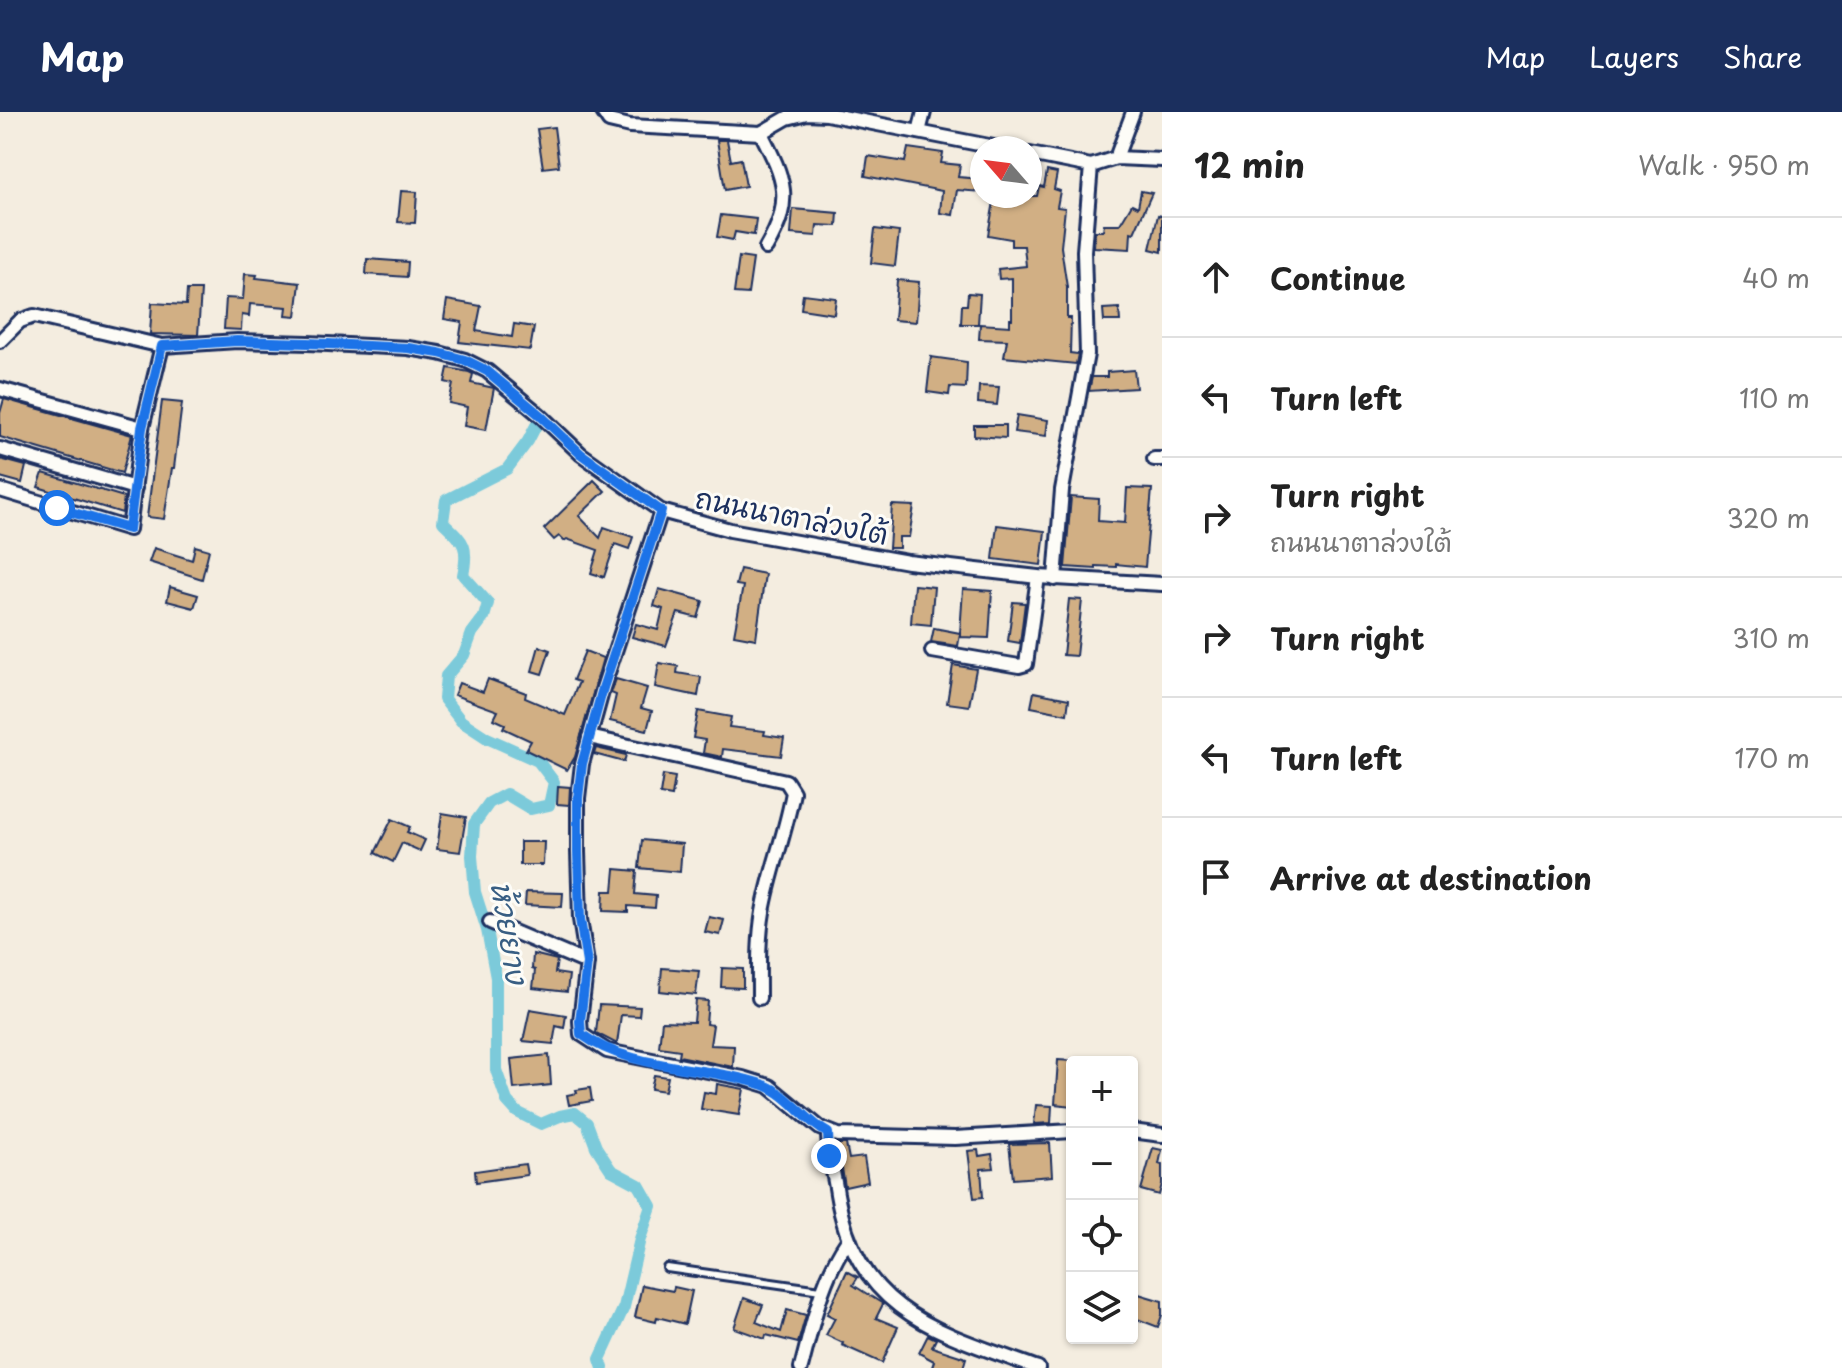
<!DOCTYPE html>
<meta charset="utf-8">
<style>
body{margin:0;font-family:"Playpen Sans","Playpen Sans Thai",sans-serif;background:#f2f2f2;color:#222}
.controls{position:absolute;right:24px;bottom:24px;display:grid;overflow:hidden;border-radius:8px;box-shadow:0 2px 6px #0004}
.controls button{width:72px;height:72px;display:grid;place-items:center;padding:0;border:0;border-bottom:2px solid #e0e0e0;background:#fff;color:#222;font:40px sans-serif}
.compass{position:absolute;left:970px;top:24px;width:72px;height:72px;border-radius:50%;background:#fff;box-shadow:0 2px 6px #0004;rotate:298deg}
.stop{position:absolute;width:24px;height:24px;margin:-18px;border:6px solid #1a73e8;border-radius:50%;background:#fff}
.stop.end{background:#1a73e8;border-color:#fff;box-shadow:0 2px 8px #0008}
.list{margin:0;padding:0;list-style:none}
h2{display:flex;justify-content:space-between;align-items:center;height:104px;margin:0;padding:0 32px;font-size:34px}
h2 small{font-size:26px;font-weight:400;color:#767676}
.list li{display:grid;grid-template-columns:52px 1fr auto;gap:24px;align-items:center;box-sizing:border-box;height:120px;padding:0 32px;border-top:2px solid #e0e0e0}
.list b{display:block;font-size:30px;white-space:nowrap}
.list p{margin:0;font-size:26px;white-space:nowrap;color:#767676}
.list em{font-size:26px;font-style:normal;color:#767676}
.icon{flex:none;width:44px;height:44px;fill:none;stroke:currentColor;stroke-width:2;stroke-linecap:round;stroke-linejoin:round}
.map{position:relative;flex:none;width:1162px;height:1256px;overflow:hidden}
header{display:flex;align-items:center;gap:48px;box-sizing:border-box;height:112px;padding:0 40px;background:#1b2f5e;color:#fff}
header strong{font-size:38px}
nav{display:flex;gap:44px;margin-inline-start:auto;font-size:28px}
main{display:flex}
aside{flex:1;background:#fff}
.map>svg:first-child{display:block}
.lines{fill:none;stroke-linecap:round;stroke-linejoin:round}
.canal{stroke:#7ccada;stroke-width:12}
.building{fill:#d1af84;stroke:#1b2f5e;stroke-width:2}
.lane-casing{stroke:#1b2f5e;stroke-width:12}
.street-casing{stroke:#1b2f5e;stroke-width:18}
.lane{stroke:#fdfcf7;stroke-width:6}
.street{stroke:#fdfcf7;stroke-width:12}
.route{stroke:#1a73e8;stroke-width:10}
.labels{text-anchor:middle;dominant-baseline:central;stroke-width:6;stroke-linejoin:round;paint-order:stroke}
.street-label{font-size:28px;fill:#1b2f5e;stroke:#fdfcf7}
.water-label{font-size:30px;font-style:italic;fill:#385e83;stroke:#fdfcf7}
</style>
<header>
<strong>Map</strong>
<nav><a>Map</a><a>Layers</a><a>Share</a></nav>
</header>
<main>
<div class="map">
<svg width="1162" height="1256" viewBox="0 0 1162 1256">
<rect width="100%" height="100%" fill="#f4ede0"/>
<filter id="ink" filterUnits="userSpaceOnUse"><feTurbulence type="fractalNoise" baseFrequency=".0125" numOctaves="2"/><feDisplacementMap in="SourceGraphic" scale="16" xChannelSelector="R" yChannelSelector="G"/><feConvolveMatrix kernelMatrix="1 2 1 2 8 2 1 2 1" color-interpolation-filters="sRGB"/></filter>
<g filter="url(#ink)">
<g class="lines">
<path class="canal" d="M541 304 528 329 507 357 446 388 443 410C464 430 469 433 463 463L488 491 484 505 472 521 464 543 446 564 444 587 461 609 487 626 538 649 554 670 549 693 531 697 506 682 489 691 474 712 472 744 475 780 487 818 496 866V958L507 989 517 1000 541 1012 560 1004 575 1001 587 1011 596 1035 611 1058 639 1073 651 1094 640 1127 624 1195 600 1247 603 1256"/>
</g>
<g class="building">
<path d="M554 15 559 54 543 56 537 17Z"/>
<path d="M717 28H727L731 49 741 47 746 74 725 78Z"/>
<path d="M908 36 943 41 941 51 960 53 958 65 982 67V80L957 78 953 103 940 101 942 79 865 64 868 44 905 50Z"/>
<path d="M1047 59 1057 61 1054 77 1060 79 1057 95 1065 96 1061 135 1067 175V206H1071L1070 241 1078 242 1076 252 1004 245 1007 228 979 227 980 212 1010 214V207H1012V166L999 167 998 157 1026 154 1024 134H1011V127L988 123 995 84H1037L1039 74 1044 75Z"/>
<path d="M401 79 417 80 415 111 398 110Z"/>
<path d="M1141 79 1152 81 1134 121 1131 120 1130 137 1094 135 1095 119H1103L1104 112H1120L1132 92 1138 95Z"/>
<path d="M793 97 838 101 837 114 817 113 816 124 791 122Z"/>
<path d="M721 103 756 107 754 123 735 120 733 128 717 125Z"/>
<path d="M1158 103 1162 104V140L1150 137Z"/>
<path d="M875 117 899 120 895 154 871 151Z"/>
<path d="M739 145 753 147 748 182 734 181Z"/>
<path d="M367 147 408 150 407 165 366 162Z"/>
<path d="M245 162 257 163 256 166 300 171 296 204 286 203 287 195 250 192 249 204 242 203 241 218 224 217 226 186 243 187Z"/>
<path d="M897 168 919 170 916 210 894 208Z"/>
<path d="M187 178H201L198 223 150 222 152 191 186 193Z"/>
<path d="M968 181 980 182 978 212H961L962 193H967Z"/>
<path d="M803 182 836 186 834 202 801 197Z"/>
<path d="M447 188 481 194 476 219 512 225 514 212 534 215 530 238 459 230 462 210 444 207Z"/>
<path d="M1119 196 1120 209H1104L1103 197Z"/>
<path d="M931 245 967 250 966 276 950 275 949 283 927 280Z"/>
<path d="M448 256 469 260 473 262 471 271 494 276 486 318 464 314 467 295 449 291 453 272 445 270Z"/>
<path d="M1134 258 1136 276 1089 279 1092 265H1107V260Z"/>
<path d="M979 274 999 275 997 293 978 291Z"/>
<path d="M4 287 132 323 122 361 0 325V301Z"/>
<path d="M162 289 182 291 174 356H172L164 407 147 405Z"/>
<path d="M1017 303 1048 308 1046 324 1014 320Z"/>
<path d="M974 313H1006V326L974 324Z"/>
<path d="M0 347 26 354 22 371 0 365Z"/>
<path d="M43 361 124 385 122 401 38 375Z"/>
<path d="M594 368 605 379 579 404 600 426 604 415 633 425 629 437 615 432 604 465 591 461 598 438 567 427 564 429 559 424 554 428 544 417Z"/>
<path d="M1127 376 1152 377 1145 455 1116 452V455L1096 454V457L1065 455 1071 385 1099 387 1098 409 1125 411Z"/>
<path d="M892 393 914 394 909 425H899V436H889Z"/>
<path d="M997 413 1045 419 1041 453 993 447Z"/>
<path d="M195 434 209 438 202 467 149 450 154 436 192 448Z"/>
<path d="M740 457 765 462 756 527 734 523 743 474 736 473Z"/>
<path d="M914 473 934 475 931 513 911 511Z"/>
<path d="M170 475 198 483 194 496 167 489Z"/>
<path d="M659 477 703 489 698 506 678 501 666 534 632 525 636 512 658 518 663 497 654 494Z"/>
<path d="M963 477 992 479 989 526 960 525V522L958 534 931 530 934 516 960 521Z"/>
<path d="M1069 487 1082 488 1076 544 1063 543Z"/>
<path d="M1013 490 1025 491 1020 531 1008 529Z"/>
<path d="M539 534 550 538 542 562 532 559Z"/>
<path d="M585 539 603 546 575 645 567 658 526 638 531 629 503 616 505 612 494 607 498 599 454 583 459 571 483 580 488 567 526 581 525 586 565 603 579 570 573 568Z"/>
<path d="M659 551 678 554 677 561 701 565 698 584 655 575Z"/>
<path d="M953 553 976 557 969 594 947 591Z"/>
<path d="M616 567 647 576 641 596 652 599 647 618 610 609 616 583 611 581Z"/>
<path d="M1034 580 1069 587 1067 602 1031 595Z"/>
<path d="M698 599 731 605 729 615 765 619 764 623 784 626 781 644 723 637 722 645 703 641 705 628 693 626Z"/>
<path d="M596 636 626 643 624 650 594 642Z"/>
<path d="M663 663 675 665 672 684 660 682Z"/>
<path d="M558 674 570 675 569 693 557 692Z"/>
<path d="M442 701 466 705 460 740 437 737Z"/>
<path d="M392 707 410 715 407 720 425 728 420 739 402 731 393 750 375 741Z"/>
<path d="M642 728 682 732 680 760 639 756Z"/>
<path d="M520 730H544L543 753H520Z"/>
<path d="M615 757 637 759 635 782 656 784 655 796 628 794V800L603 799 604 779H613Z"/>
<path d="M526 780 563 781 562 795 525 793Z"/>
<path d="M709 805 724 808 720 823 705 820Z"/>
<path d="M533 842 557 848 555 861 569 863 567 880 533 876 535 858 532 857Z"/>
<path d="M662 856 699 859 696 883 660 879Z"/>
<path d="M722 856 743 857V876L721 875Z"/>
<path d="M696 888 708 889 706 912 713 913 710 933 734 934 733 955 679 944 680 938 659 935 662 909 694 910Z"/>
<path d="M599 893 640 895 639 904 621 903 617 932 596 921Z"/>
<path d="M530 897 566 903 564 916 556 914 553 932 523 929Z"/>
<path d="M549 943 551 973 514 977 511 947Z"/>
<path d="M1058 948 1072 949V994L1055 992Z"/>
<path d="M654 963 668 965 665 979 651 977Z"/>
<path d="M717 972 744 977 739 1003 701 997 704 980 716 982Z"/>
<path d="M590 976 592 989 569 993 567 983 577 981 576 978Z"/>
<path d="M1036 993 1052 994 1051 1011 1034 1012Z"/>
<path d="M1050 1031 1052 1064 1013 1067 1009 1032Z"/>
<path d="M838 1032H846L849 1047 864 1045 868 1070 845 1075Z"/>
<path d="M1153 1036 1162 1038 1159 1052 1162 1053V1072L1159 1083 1141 1078Z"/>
<path d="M978 1038 979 1044 992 1042 994 1056 981 1057 983 1085 974 1086 968 1039Z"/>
<path d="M525 1052 527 1063 476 1070 475 1059Z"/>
<path d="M847 1159 858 1165 853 1173 883 1192 876 1206 898 1215 882 1251 842 1233 843 1231 826 1223 835 1206 827 1202Z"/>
<path d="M642 1173 673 1179 674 1175 692 1179 685 1212 657 1205 656 1210 635 1205Z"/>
<path d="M1132 1180 1162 1189V1203L1158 1215 1132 1205Z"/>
<path d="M744 1186 763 1193 756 1210 781 1220 787 1198 806 1203 798 1231 766 1223 765 1227 734 1216Z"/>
<path d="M928 1223 936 1227 932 1235 966 1246 963 1256 932 1255 934 1249 919 1241Z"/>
</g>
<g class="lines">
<defs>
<path id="lane" d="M667 1156 821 1178"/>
<g id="street">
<path d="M603 0 609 9 630 14 761 21 787 6 807 1 827 2 999 36"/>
<path d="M919 20 924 0"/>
<path d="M761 21C785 68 794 88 766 136"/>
<path d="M1030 42 1091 54 1116 46 1162 48"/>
<path d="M1116 46 1133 0"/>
<path d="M0 229 20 209 34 204 162 234 237 229 308 231 408 236 439 241 465 248 487 259 541 304 581 342 661 399 730 418 908 450 1038 465 1162 472"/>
<path d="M0 277 142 316"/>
<path d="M0 337 135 376"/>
<path d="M1154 347H1162"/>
<path d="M0 378 129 417 142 316 162 234"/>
<path d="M661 399 603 576 582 652 578 686V740L580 807 587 851 580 909 581 922 607 939 743 966 769 974 820 1016 838 1023 955 1026 1072 1019"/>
<path d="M1055 467 1062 378 1087 242 1084 139 1091 54"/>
<path d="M932 539 1019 554 1026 552 1038 465"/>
<path d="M589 625 786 669 793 680C786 721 770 759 763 800 758 829 759 857 759 886"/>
<path d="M490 810 587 851"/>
<path d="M1132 1019 1162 1023"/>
<path d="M828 1021C828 1042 834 1061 837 1082 857 1201 938 1220 1038 1256"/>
<path d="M801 1256C813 1211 821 1167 848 1128"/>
</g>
</defs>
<use href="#lane" class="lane-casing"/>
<use href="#street" class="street-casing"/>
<use href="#lane" class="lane"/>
<use href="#street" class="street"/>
</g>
</g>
<g class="lines" filter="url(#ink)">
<path class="route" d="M57 396 129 417 142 316 162 234 237 229 308 231 408 236 439 241 465 248 487 259 541 304 581 342 661 399 603 576 582 652 578 686V740L580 807 587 851 580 909 581 922C631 959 706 953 764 973 789 982 805 1009 828 1021L829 1044"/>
</g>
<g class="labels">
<g class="street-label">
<text transform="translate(792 403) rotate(11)">ถนนนาตาล่วงใต้</text>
</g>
<g class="water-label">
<text transform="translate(511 820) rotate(81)">ห้วยยาง</text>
</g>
</g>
</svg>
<div class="controls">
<button>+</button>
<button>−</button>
<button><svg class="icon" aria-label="locate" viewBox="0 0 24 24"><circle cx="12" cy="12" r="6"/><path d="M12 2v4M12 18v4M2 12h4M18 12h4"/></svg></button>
<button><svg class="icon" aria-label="layers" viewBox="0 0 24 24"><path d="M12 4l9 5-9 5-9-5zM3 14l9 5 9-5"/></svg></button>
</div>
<svg class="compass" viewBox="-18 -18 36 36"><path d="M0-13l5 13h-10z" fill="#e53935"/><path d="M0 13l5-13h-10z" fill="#767676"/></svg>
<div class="stop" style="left:57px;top:396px"></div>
<div class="stop end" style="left:829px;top:1044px"></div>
</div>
<aside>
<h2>12 min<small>Walk · 950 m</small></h2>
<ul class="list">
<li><svg class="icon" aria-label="ahead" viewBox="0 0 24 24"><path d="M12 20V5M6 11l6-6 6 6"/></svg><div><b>Continue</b></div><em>40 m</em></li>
<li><svg class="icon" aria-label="left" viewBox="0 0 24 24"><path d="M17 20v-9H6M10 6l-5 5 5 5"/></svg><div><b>Turn left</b></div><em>110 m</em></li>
<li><svg class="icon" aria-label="right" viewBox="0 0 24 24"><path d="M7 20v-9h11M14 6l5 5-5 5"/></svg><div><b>Turn right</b><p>ถนนนาตาล่วงใต้</p></div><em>320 m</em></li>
<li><svg class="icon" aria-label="right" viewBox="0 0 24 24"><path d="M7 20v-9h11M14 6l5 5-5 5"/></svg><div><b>Turn right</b></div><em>310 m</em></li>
<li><svg class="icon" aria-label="left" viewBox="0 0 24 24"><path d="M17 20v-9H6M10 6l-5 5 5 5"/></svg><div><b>Turn left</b></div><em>170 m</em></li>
<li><svg class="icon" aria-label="arrive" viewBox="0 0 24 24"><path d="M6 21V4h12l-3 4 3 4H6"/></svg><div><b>Arrive at destination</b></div></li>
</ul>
</aside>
</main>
